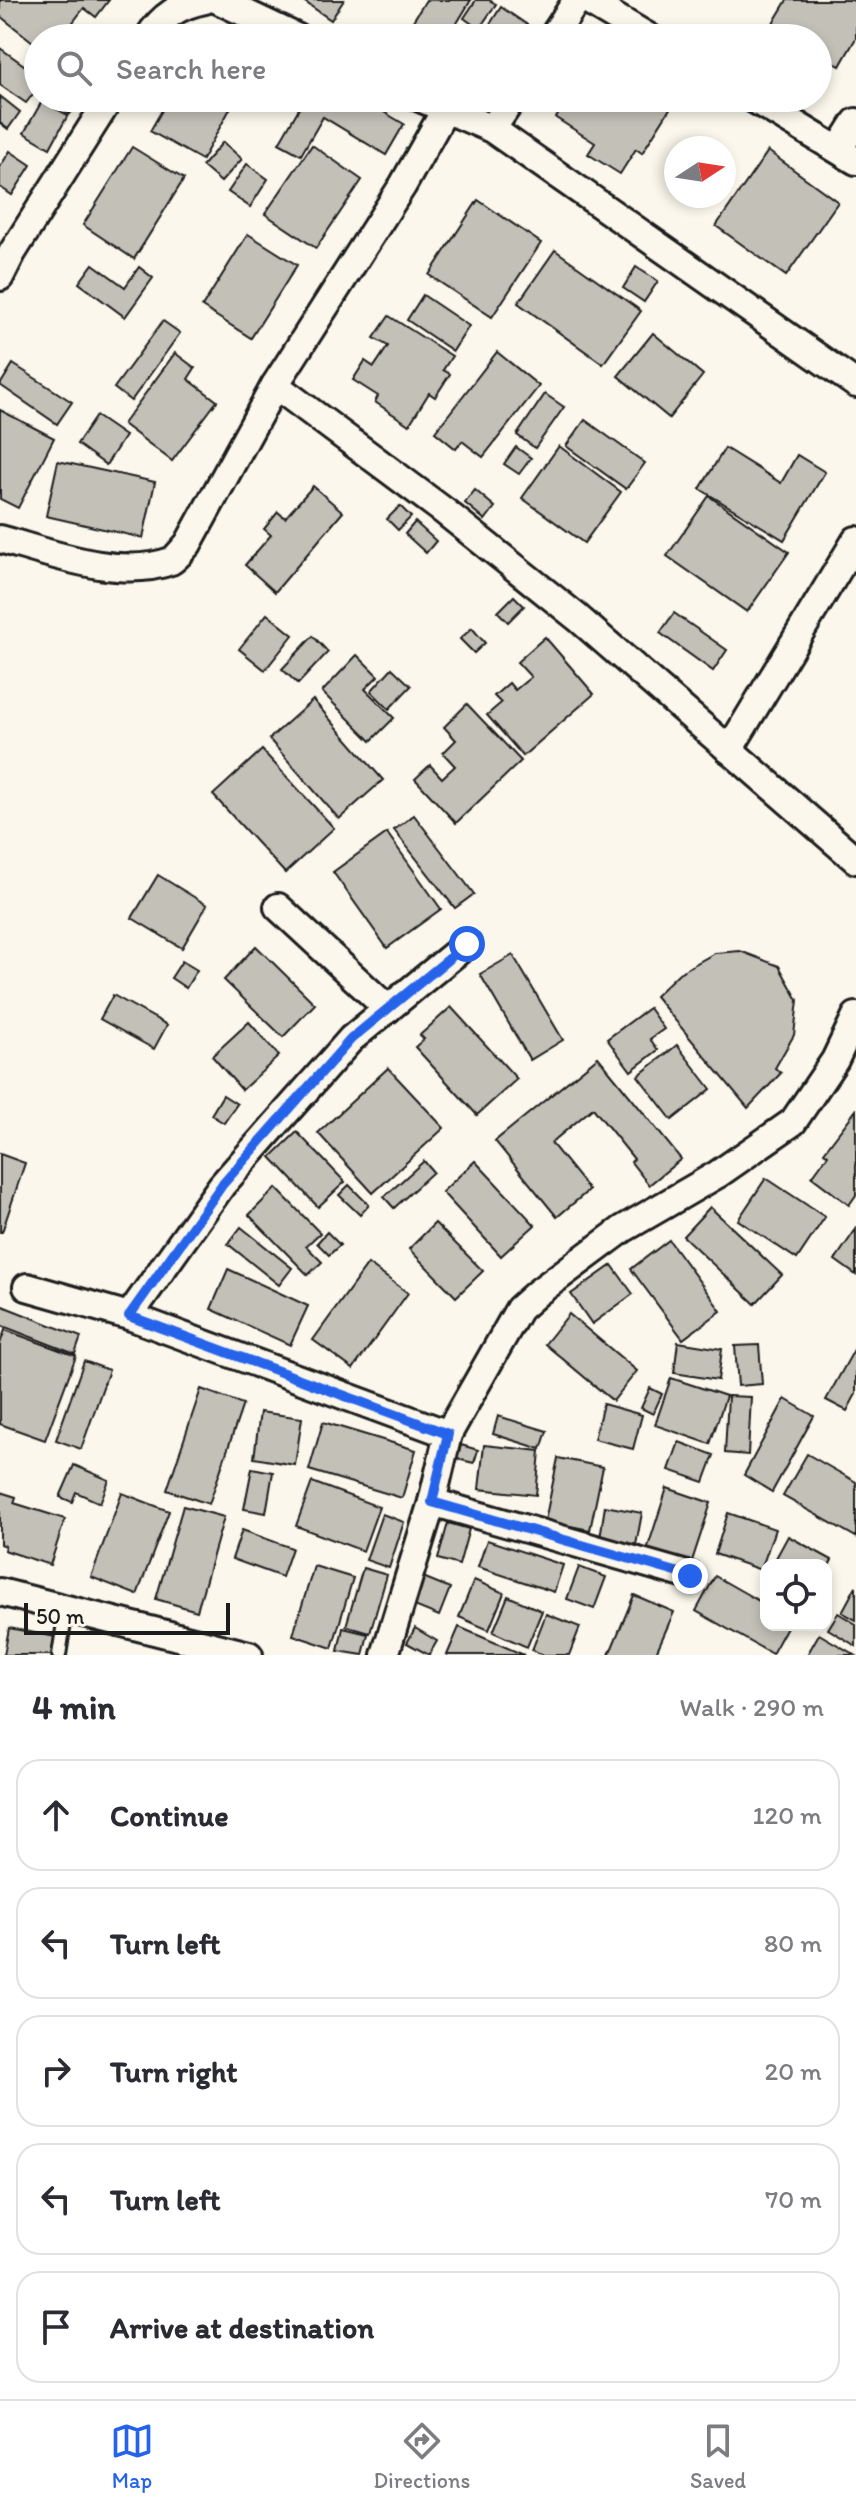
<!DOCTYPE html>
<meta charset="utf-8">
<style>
body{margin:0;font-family:Itim,sans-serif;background:#f7f7f7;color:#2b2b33}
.controls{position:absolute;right:24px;bottom:24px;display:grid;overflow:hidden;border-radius:16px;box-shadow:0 4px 12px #0003}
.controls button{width:72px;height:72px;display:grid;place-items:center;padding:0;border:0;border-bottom:2px solid #e1e1e2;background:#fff;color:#2b2b33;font:40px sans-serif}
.compass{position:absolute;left:664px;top:136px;width:72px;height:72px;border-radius:50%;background:#fff;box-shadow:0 4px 12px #0003;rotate:78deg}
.scale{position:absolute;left:24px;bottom:20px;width:206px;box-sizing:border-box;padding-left:8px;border:4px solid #1c1c1c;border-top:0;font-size:22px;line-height:28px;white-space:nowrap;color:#1c1c1c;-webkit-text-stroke:6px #fbf7ec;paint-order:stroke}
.stop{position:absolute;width:24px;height:24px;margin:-18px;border:6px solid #2563eb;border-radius:50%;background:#fff}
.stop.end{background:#2563eb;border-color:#fff;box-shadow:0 2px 8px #0008}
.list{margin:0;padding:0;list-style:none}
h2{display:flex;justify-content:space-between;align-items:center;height:104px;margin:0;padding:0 32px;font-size:34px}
h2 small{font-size:26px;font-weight:400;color:#7c7c81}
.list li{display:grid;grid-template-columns:52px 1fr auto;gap:24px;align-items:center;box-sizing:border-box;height:112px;margin:0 16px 16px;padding:0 16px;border:2px solid #e1e1e2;border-radius:24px}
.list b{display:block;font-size:30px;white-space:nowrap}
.list em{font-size:26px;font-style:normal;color:#7c7c81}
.icon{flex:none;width:44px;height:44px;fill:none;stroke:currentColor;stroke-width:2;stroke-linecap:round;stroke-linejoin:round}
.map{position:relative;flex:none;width:856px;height:1655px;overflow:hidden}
.search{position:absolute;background:#fff;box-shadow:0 4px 12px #0003;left:24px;right:24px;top:24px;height:88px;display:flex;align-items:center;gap:20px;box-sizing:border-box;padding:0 28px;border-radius:44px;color:#7c7c81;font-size:30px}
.sheet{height:744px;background:#fff}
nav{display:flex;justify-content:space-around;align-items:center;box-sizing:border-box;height:112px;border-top:2px solid #e1e1e2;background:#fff;font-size:22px;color:#7c7c81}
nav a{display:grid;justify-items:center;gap:4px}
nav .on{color:#2563eb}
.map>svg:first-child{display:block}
.building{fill:#c3c0b8;stroke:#1c1c1c;stroke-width:2}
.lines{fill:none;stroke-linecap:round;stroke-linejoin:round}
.service-casing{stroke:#1c1c1c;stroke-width:18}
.minor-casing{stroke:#1c1c1c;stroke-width:32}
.service{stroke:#fbf7ec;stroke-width:12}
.minor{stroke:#fbf7ec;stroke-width:26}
.route{stroke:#2563eb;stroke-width:10}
</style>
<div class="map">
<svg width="856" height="1655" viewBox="0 0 856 1655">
<rect width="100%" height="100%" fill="#fbf7ec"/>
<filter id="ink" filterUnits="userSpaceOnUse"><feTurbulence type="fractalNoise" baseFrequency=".0125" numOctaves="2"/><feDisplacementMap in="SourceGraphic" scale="16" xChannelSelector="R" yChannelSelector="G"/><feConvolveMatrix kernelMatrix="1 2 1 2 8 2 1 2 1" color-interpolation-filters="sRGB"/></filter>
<g filter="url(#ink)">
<g class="building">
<path d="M0 0H109L96 17 84 8 67 30 77 38H38V46L0 16Z"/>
<path d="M302 0H344L331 20Z"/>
<path d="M426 0H471L448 38H441L413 21Z"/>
<path d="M476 0H489L496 4 479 29 464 18Z"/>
<path d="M787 0H852L856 2V38L840 66 818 53V38H794L772 25Z"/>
<path d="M501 7 532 28 526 38H481Z"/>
<path d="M0 48 38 75V97L33 94 26 103 0 85Z"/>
<path d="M0 96 20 112 8 129 0 123Z"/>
<path d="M50 98H82L70 114Z"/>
<path d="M169 98H236L202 160 150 131Z"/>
<path d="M305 98H360L404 124 386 155 323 117 301 155 279 143Z"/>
<path d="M568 98H656L671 107 642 153 636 149 620 174 588 154 595 143 556 118Z"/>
<path d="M42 101 68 115 50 148 24 133Z"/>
<path d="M223 142 242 159 221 182 202 166Z"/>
<path d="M312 145 362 180 316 248 265 214Z"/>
<path d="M132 147 184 179 134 259 83 225Z"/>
<path d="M10 151 31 165 12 195 0 187V167Z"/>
<path d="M768 151 838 202 786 276 716 226Z"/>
<path d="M247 164 268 179 250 207 228 192Z"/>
<path d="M478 200 541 243 492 317 429 275Z"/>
<path d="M248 234 297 265 251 338 202 307Z"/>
<path d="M555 250 641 311 603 364 518 303Z"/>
<path d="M93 264 125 287 139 267 153 278 125 317 79 283Z"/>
<path d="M636 267 658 281 644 302 623 288Z"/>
<path d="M423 295 469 326 453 351 407 320Z"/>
<path d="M389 316 452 356 443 370 450 374 435 397 429 393 409 425 375 402 378 396 353 380 365 361 374 367 388 346 374 338Z"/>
<path d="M163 321 180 333 131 401 114 388Z"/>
<path d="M653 333 703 375 669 418 618 376Z"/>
<path d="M497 352 539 386 483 457 462 441 456 449 435 432Z"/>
<path d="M175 353 195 368 188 379 217 401 172 461 123 424Z"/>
<path d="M13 364 72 402 57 424 0 385Z"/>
<path d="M545 394 564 407 535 448 517 435Z"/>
<path d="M0 410 54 438 18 508 0 499Z"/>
<path d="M96 416 125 436 106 465 77 444Z"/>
<path d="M585 420 645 463 626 489 566 446Z"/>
<path d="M559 446 621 492 584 543 522 498Z"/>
<path d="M516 447 531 458 519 474 504 464Z"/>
<path d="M725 448 781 483 797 455 825 472 784 540 700 489Z"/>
<path d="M58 461 155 482 143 538 46 516Z"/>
<path d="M313 486 343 512 275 592 245 565 271 535 264 529 278 512 285 518Z"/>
<path d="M475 490 495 507 485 520 465 503Z"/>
<path d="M709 496 789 552 747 612 667 556Z"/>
<path d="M400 506 411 517 398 530 387 519Z"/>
<path d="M415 522 436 541 426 553 405 534Z"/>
<path d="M514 596 524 606 508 622 498 612Z"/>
<path d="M674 613 727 650 713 671 660 633Z"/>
<path d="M267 614 293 635 265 670 239 649Z"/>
<path d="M472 628 485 643 474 653 460 639Z"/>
<path d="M313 636 328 652 298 684 282 669Z"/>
<path d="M545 637 594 694 523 756 487 715 501 703 494 696 509 683 515 690 531 677 517 662Z"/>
<path d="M357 655 378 676 365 689 394 718 371 741 322 692Z"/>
<path d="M392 668 411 686 389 709 371 691Z"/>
<path d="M313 700 383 780 339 819 269 739Z"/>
<path d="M467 704 521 761 456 823 415 779 430 765 442 778 455 766 443 753 456 740 444 727Z"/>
<path d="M262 750 334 828 285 873 213 795Z"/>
<path d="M414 815 474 894 455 908 394 830Z"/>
<path d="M387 833 441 909 387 948 333 872Z"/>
<path d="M158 875 207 905 182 948 132 918Z"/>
<path d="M256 946 315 1004 283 1037 224 980Z"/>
<path d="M740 951 779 966 798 1000 794 1035 775 1068 781 1073 748 1108 655 996 679 973 715 953Z"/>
<path d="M513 955 563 1040 530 1060 480 974Z"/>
<path d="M182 961 197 970 186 988 171 978Z"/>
<path d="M113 995 167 1025 154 1049 100 1019Z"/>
<path d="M451 1007 517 1079 477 1115 415 1047 424 1039 420 1035Z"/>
<path d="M649 1008 664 1029 650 1039 658 1050 631 1071 607 1039Z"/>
<path d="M249 1022 279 1056 242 1090 212 1056Z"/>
<path d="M677 1045 711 1089 672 1120 638 1076Z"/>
<path d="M598 1057 681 1159 649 1185 631 1162 634 1159 593 1108 551 1143 589 1190 557 1217 495 1141Z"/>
<path d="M388 1068 444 1128 373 1193 318 1133Z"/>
<path d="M223 1095 237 1104 224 1123 211 1115Z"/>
<path d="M856 1110V1195L849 1205 812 1177 828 1155 824 1152Z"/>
<path d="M297 1132 345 1182 318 1207 271 1157Z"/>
<path d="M0 1154 25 1163 2 1232H0Z"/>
<path d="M424 1161 433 1172 394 1208 384 1197Z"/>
<path d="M475 1161 535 1225 501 1256 442 1192Z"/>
<path d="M766 1178 825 1217 797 1259 738 1220Z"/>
<path d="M349 1185 369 1205 360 1215 339 1195Z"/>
<path d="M276 1188 320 1233 306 1246 322 1262 308 1275 249 1215Z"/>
<path d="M710 1207 782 1275 755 1304 683 1236Z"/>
<path d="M435 1223 483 1271 456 1297 409 1249Z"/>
<path d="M241 1227 292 1268 279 1285 228 1244Z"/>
<path d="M856 1229V1275L835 1260Z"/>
<path d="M327 1232 340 1245 329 1255 317 1243Z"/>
<path d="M669 1240 721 1311 683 1339 631 1269Z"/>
<path d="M368 1264 408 1293 353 1369 313 1340Z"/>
<path d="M612 1265 633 1294 592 1324 571 1294Z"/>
<path d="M228 1269 308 1306 290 1345 211 1309Z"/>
<path d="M0 1305 81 1337 75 1354 0 1325Z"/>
<path d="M569 1314 637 1371 613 1401 545 1344Z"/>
<path d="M5 1330 76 1356 45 1440 0 1424V1344Z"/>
<path d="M678 1342 722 1349 718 1380 674 1373Z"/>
<path d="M759 1345 762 1384 738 1386 735 1346Z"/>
<path d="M856 1346V1394L847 1411 826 1400Z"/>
<path d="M84 1361 109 1370 81 1449 56 1440Z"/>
<path d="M671 1378 726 1396 710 1444 655 1425Z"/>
<path d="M650 1388 662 1394 653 1414 641 1408Z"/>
<path d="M201 1389 243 1404 209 1504 167 1490Z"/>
<path d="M728 1396 751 1397 748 1455 725 1453Z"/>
<path d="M785 1399 814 1416 772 1492 744 1475Z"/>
<path d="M603 1404 642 1415 633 1449 594 1439Z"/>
<path d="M260 1412 302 1418 295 1465 254 1458Z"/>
<path d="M498 1416 547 1431 541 1449 493 1434Z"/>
<path d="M323 1422 416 1450 402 1498 309 1470Z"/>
<path d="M679 1442 714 1455 704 1482 669 1470Z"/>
<path d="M461 1445 478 1450 474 1463 457 1459Z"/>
<path d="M484 1445 540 1451 536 1495 479 1489Z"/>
<path d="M807 1454 856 1482V1537L783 1496Z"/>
<path d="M558 1458 603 1467 590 1530 545 1521Z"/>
<path d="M74 1465 109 1480 100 1503 76 1492 72 1502 60 1497Z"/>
<path d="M252 1468 273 1472 266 1513 244 1509Z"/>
<path d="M312 1482 379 1507 363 1551 296 1526Z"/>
<path d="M667 1488 711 1503 691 1564 647 1550Z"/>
<path d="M0 1492 16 1497 14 1503 65 1519 50 1565 4 1550 5 1546 0 1544Z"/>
<path d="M122 1493 169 1511 137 1595 91 1577Z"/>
<path d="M183 1506 224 1517 197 1611 156 1599Z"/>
<path d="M605 1506 642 1513 636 1545 600 1538Z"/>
<path d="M728 1513 775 1529 761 1570 715 1554Z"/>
<path d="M382 1514 404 1522 389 1568 366 1560Z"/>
<path d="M448 1523 469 1529 459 1565 438 1559Z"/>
<path d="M242 1530 292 1548 282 1577 232 1559Z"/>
<path d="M788 1536 832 1560 826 1572V1565H789L776 1558Z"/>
<path d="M487 1540 563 1565 554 1592 478 1567Z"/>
<path d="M314 1566 353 1578 332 1648 293 1635Z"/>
<path d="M579 1567 606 1577 594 1609 567 1599Z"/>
<path d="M363 1568 387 1575 370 1633 346 1626Z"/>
<path d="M715 1576 766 1605V1625H788L772 1654 696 1611Z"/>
<path d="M423 1577 450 1588 439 1616 412 1605Z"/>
<path d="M474 1580 504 1593 489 1630 459 1617Z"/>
<path d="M856 1586V1620L842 1612Z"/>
<path d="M634 1595 674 1612 655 1655H609Z"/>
<path d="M508 1596 542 1611 527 1647 493 1632Z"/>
<path d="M838 1613 856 1624V1646L828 1629Z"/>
<path d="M546 1614 580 1627 569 1655H543L532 1650Z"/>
<path d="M459 1627 524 1655H447Z"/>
<path d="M9 1628 56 1637 52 1655H4Z"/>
<path d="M343 1628 368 1634 363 1655 338 1651Z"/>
<path d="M415 1628 437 1641 429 1655 407 1643Z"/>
<path d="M819 1634 855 1655H807Z"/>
</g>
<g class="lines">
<defs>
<path id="service" d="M59 1655 66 1610"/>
<g id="minor">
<path d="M218 0 298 38"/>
<path d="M586 0 650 38"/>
<path d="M148 38C162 16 179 5 205 0"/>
<path d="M552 38 577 0"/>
<path d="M420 98 492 129 856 384"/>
<path d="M752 98 856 161"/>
<path d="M492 129 513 98"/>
<path d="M839 149 856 122"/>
<path d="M0 277 12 253 110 98"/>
<path d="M275 385 444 511 578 618 856 860"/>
<path d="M0 539C50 553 119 580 171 561 177 558 183 549 188 544L275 385 403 185 445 110"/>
<path d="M729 750 856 540"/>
<path d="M278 907 388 1009"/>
<path d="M27 1287 129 1316 448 1434"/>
<path d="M129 1316 222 1185 351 1039 467 944"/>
<path d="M432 1502 690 1576"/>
<path d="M0 1592 249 1655"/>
<path d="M385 1655 432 1502 448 1434 519 1309 537 1293 623 1229 718 1174 793 1122 835 1060 856 1016"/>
</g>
</defs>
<use href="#service" class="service-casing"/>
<use href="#minor" class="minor-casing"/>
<use href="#service" class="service"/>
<use href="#minor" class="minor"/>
</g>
</g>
<g class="lines" filter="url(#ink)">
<path class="route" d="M467 944 351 1039 222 1185 129 1316 448 1434 432 1502 690 1576"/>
</g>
</svg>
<div class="controls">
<button><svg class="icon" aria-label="locate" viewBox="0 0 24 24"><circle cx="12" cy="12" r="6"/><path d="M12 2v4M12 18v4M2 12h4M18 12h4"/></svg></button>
</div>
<svg class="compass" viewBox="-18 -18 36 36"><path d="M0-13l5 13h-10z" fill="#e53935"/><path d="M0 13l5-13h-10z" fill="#7c7c81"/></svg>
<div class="scale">50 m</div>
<div class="stop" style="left:467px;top:944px"></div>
<div class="stop end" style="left:690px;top:1576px"></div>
<div class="search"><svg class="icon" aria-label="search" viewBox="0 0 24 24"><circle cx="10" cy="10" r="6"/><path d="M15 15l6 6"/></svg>Search here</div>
</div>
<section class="sheet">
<h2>4 min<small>Walk · 290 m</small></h2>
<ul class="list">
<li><svg class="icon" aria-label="ahead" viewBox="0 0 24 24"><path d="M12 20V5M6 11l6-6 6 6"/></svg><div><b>Continue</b></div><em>120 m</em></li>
<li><svg class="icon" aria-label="left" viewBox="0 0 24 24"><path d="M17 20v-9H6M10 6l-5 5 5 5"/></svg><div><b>Turn left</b></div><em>80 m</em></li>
<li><svg class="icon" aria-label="right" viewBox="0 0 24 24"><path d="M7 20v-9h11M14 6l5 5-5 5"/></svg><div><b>Turn right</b></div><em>20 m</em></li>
<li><svg class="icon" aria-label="left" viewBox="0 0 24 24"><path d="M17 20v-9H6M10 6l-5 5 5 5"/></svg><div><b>Turn left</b></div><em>70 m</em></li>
<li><svg class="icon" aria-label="arrive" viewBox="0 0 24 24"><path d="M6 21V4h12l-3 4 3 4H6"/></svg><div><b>Arrive at destination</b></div></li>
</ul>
</section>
<nav>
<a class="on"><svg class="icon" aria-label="map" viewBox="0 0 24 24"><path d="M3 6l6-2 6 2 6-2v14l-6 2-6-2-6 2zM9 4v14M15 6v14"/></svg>Map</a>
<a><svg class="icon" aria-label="directions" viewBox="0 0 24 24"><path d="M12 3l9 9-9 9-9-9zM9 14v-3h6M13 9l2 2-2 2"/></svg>Directions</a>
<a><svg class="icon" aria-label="saved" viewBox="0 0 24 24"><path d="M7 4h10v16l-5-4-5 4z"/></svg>Saved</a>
</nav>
